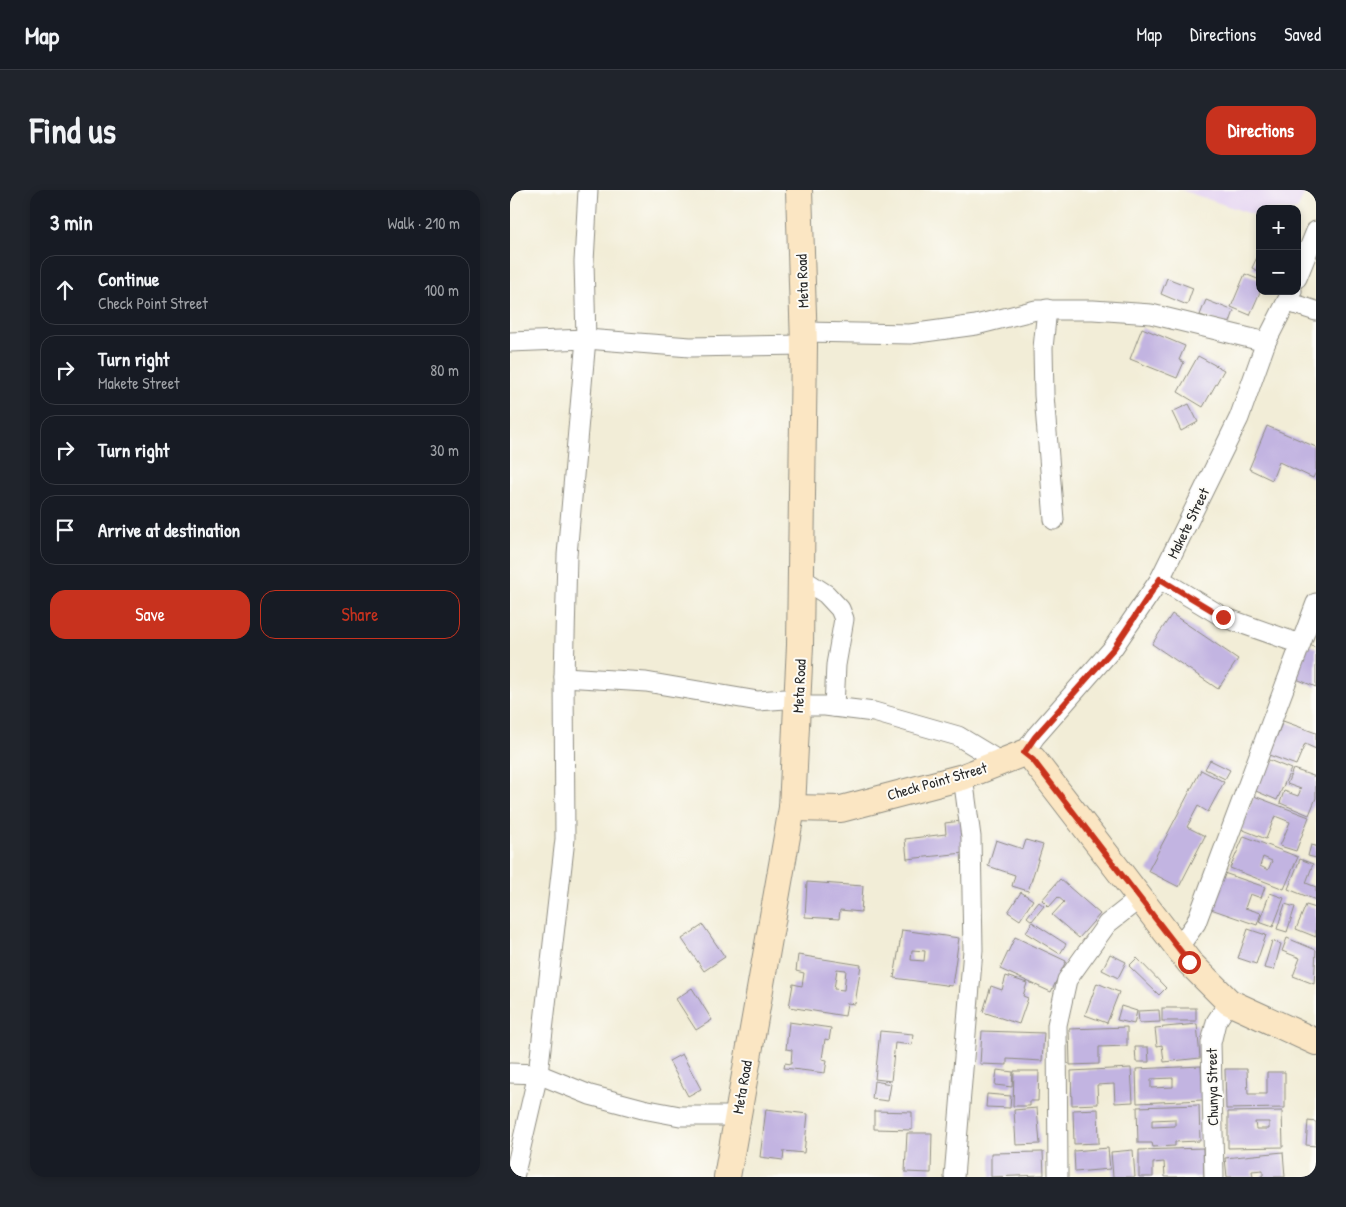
<!DOCTYPE html>
<meta charset="utf-8">
<style>
body{margin:0;font-family:"Patrick Hand",sans-serif;background:#20242c;color:#f1f3f6}
.controls{position:absolute;right:15px;top:15px;display:grid;overflow:hidden;border-radius:10px;box-shadow:0 2px 8px #0003}
.controls button{width:45px;height:45px;display:grid;place-items:center;padding:0;border:0;border-bottom:1px solid #363941;background:#171b24;color:#f1f3f6;font:25px sans-serif}
.stop{position:absolute;width:15px;height:15px;margin:-11px;border:4px solid #c8321e;border-radius:50%;background:#fff}
.stop.end{background:#c8321e;border-color:#fff;box-shadow:0 1px 5px #0008}
.list{margin:0;padding:0;list-style:none}
h2{display:flex;justify-content:space-between;align-items:center;height:65px;margin:0;padding:0 20px;font-size:21px}
h2 small{font-size:16px;font-weight:400;color:#9ea1a6}
.list li{display:grid;grid-template-columns:32px 1fr auto;gap:15px;align-items:center;box-sizing:border-box;height:70px;margin:0 10px 10px;padding:0 10px;border:1px solid #363941;border-radius:15px}
.list b{display:block;font-size:19px;white-space:nowrap}
.list p{margin:0;font-size:16px;white-space:nowrap;color:#9ea1a6}
.list em{font-size:16px;font-style:normal;color:#9ea1a6}
.actions{display:flex;gap:10px;padding:15px 20px}
.actions a{flex:1;padding:11px 0;border:1px solid #c8321e;border-radius:15px;text-align:center;font-size:18px;color:#c8321e}
.actions .main{background:#c8321e;color:#fff}
.icon{flex:none;width:28px;height:28px;fill:none;stroke:currentColor;stroke-width:2;stroke-linecap:round;stroke-linejoin:round}
.map{position:relative;flex:none;width:806px;height:987px;overflow:hidden;border-radius:15px}
header{display:flex;align-items:center;gap:30px;box-sizing:border-box;height:70px;padding:0 25px;background:#171b24;border-bottom:1px solid #363941}
header strong{font-size:24px}
nav{display:flex;gap:28px;margin-inline-start:auto;font-size:18px}
.intro{display:flex;align-items:center;justify-content:space-between;box-sizing:border-box;height:120px;padding:0 30px}
h1{margin:0;font-size:35px}
.button{padding:12px 22px;border-radius:15px;background:#c8321e;color:#fff;font-size:18px;font-weight:700}
main{display:flex;gap:30px;padding:0 30px}
aside{flex:1;background:#171b24;border-radius:15px;box-shadow:0 2px 8px #0003}
.map>svg:first-child{display:block}
.built{fill:#e4d3f2}
.building{fill:#c2b4e1;fill-rule:evenodd}
.lines{fill:none;stroke-linecap:round;stroke-linejoin:round}
.street-casing{stroke:#8e8c81;stroke-width:21}
.secondary-casing{stroke:#8e8c81;stroke-width:28}
.street{stroke:#fff;stroke-width:19}
.secondary{stroke:#fbe6c3;stroke-width:26}
.route{stroke:#c8321e;stroke-width:6}
.labels{text-anchor:middle;dominant-baseline:central;stroke-width:4;stroke-linejoin:round;paint-order:stroke}
.street-label{font-size:15px;fill:#2b2b2b;stroke:#fdfcf7}
</style>
<header>
<strong>Map</strong>
<nav><a>Map</a><a>Directions</a><a>Saved</a></nav>
</header>
<div class="intro"><h1>Find us</h1><a class="button">Directions</a></div>
<main>
<aside>
<h2>3 min<small>Walk · 210 m</small></h2>
<ul class="list">
<li><svg class="icon" aria-label="ahead" viewBox="0 0 24 24"><path d="M12 20V5M6 11l6-6 6 6"/></svg><div><b>Continue</b><p>Check Point Street</p></div><em>100 m</em></li>
<li><svg class="icon" aria-label="right" viewBox="0 0 24 24"><path d="M7 20v-9h11M14 6l5 5-5 5"/></svg><div><b>Turn right</b><p>Makete Street</p></div><em>80 m</em></li>
<li><svg class="icon" aria-label="right" viewBox="0 0 24 24"><path d="M7 20v-9h11M14 6l5 5-5 5"/></svg><div><b>Turn right</b></div><em>30 m</em></li>
<li><svg class="icon" aria-label="arrive" viewBox="0 0 24 24"><path d="M6 21V4h12l-3 4 3 4H6"/></svg><div><b>Arrive at destination</b></div></li>
</ul>
<div class="actions"><a class="main">Save</a><a>Share</a></div>
</aside>
<div class="map">
<svg width="806" height="987" viewBox="0 0 806 987">
<rect width="100%" height="100%" fill="#fdfcf7"/>
<filter id="ink" filterUnits="userSpaceOnUse"><feTurbulence type="fractalNoise" baseFrequency=".02" numOctaves="2"/><feDisplacementMap in="SourceGraphic" scale="10" xChannelSelector="R" yChannelSelector="G"/><feConvolveMatrix kernelMatrix="1 2 1 2 8 2 1 2 1" color-interpolation-filters="sRGB"/></filter>
<filter id="wash" filterUnits="userSpaceOnUse"><feTurbulence type="fractalNoise" baseFrequency=".0096" numOctaves="4" result="noise"/><feDisplacementMap in="SourceGraphic" scale="20" xChannelSelector="R" yChannelSelector="G"/><feGaussianBlur stdDeviation="1.12" result="paint"/><feColorMatrix in="noise" values="0 0 0 0 0 0 0 0 0 0 0 0 0 0 0 0 0 1.4 0 .05"/><feComposite in="paint" operator="in"/></filter>
<g filter="url(#wash)">
<rect width="100%" height="100%" fill="#f2edd7"/>
<path class="built" d="M671 0H796L787 20 750 19V27Z"/>
<g id="blocks">
<g class="building">
<path d="M750 61V82L742 78Z"/>
<path d="M735 84 750 90V102L740 125 721 117Z"/>
<path d="M657 88 683 98 677 115 651 104Z"/>
<path d="M696 110 724 121 719 135 690 125Z"/>
<path d="M632 138 675 156 669 170 674 172 667 188 620 169Z"/>
<path d="M688 166 714 180 693 217 668 202Z"/>
<path d="M679 214 688 232 671 241 662 222Z"/>
<path d="M757 236 806 257V282L803 288 769 272 762 290 739 279Z"/>
<path d="M662 424 728 469 708 499 642 454Z"/>
<path d="M798 454 806 458V497L784 488Z"/>
<path d="M773 531 806 543V559L795 554 786 575 759 565Z"/>
<path d="M754 568 781 579 767 610 741 599Z"/>
<path d="M700 570 720 580 715 589 695 579Z"/>
<path d="M783 579 806 587V608L799 625 770 613 774 601 788 606 791 599 777 594Z"/>
<path d="M691 580 714 592 698 622 688 616 677 637 695 646 669 697 638 681Z"/>
<path d="M744 606 799 627 786 661 770 656 780 632 765 626 756 649 731 639Z"/>
<path d="M459 630 463 662 397 669 395 649 436 644 435 633Z"/>
<path d="M734 646 788 667 774 699 720 678ZM753 667 762 671 758 680 750 676Z"/>
<path d="M486 650 513 659 516 650 533 655 518 701 502 696 505 685 478 676Z"/>
<path d="M801 655 806 656V668L798 666Z"/>
<path d="M790 669 803 674 796 693 806 697V710L778 699Z"/>
<path d="M711 682 755 697 751 708 740 704 735 718 751 723 747 735 698 718Z"/>
<path d="M550 689 590 724 569 748 542 725 554 712 548 707 539 717 532 710Z"/>
<path d="M297 692 353 696 351 722 330 720 329 729 295 727Z"/>
<path d="M511 702 523 710 510 730 498 722Z"/>
<path d="M760 703 774 708 763 737 749 732Z"/>
<path d="M529 712 534 716 522 731 517 727Z"/>
<path d="M775 714 785 717 777 742 767 739Z"/>
<path d="M796 715 806 718V747L786 739Z"/>
<path d="M522 732 556 754 550 764 516 743Z"/>
<path d="M193 735 215 767 194 781 172 749Z"/>
<path d="M738 739 756 745 746 774 728 768Z"/>
<path d="M392 740 449 748 442 796 384 788ZM402 760 415 761 414 771 401 770Z"/>
<path d="M505 747 556 771 541 802 490 779Z"/>
<path d="M777 748 806 760 804 794 783 786 790 768 772 761Z"/>
<path d="M762 751 771 754 764 780 754 778Z"/>
<path d="M600 764 616 772 608 788 592 780Z"/>
<path d="M288 765 351 775 345 814 337 813 335 826 279 817 283 794 292 796 294 783 286 781ZM327 779 336 780 334 800 324 799Z"/>
<path d="M627 768 656 798 649 805 619 776Z"/>
<path d="M496 786 517 793 513 806 518 808 509 834 473 822 481 796 492 800Z"/>
<path d="M587 793 609 802 597 833 575 825Z"/>
<path d="M182 798 202 830 186 840 166 809Z"/>
<path d="M611 816 627 821 624 834 607 830Z"/>
<rect x="652" y="818" width="34" height="13"/>
<path d="M649 820 650 832 629 833 628 821Z"/>
<path d="M279 832 321 838 319 850 315 849 312 869 317 870 315 883 274 878 275 873 281 874 282 860 276 859Z"/>
<path d="M687 834 690 868 654 872 652 855 647 856 645 838Z"/>
<path d="M617 837V856L589 857V874L560 875 559 839Z"/>
<path d="M370 841 403 844 402 855 385 853 381 891 365 889Z"/>
<path d="M472 841 534 843 532 871 497 869V875L470 874Z"/>
<path d="M625 857H638L639 872H626Z"/>
<path d="M172 864 191 899 178 906 159 871Z"/>
<path d="M691 876 693 910 627 913 626 879ZM663 888V897L641 898V889Z"/>
<path d="M621 878 623 912 605 913 604 894 587 895 588 914 562 915 561 881Z"/>
<path d="M715 879H737L738 904H757V882H775V918L716 919Z"/>
<path d="M487 880 503 882 502 897 485 895Z"/>
<path d="M504 881H529L528 911H520V916H503Z"/>
<path d="M364 891 381 894 378 911 362 909Z"/>
<path d="M477 904 501 906 500 918 476 917Z"/>
<path d="M689 915 690 951 665 952V956L643 957 642 953H628L627 917ZM665 929V936L642 937V930Z"/>
<path d="M527 918 530 954 506 955 504 920Z"/>
<path d="M256 919 298 924 294 963 274 961 273 970 250 967Z"/>
<path d="M588 919 589 953 564 954 563 920Z"/>
<path d="M364 921 402 922V940L364 939Z"/>
<path d="M772 921 773 957 718 958V922ZM745 932H759V939H746Z"/>
<path d="M798 931 806 932V956L796 955Z"/>
<path d="M397 943H422L421 983 395 982Z"/>
<path d="M598 958 600 979 565 982 564 961Z"/>
<path d="M693 958 694 987H655L654 972 643 973V987H629V960Z"/>
<path d="M623 960 625 987H603L601 962Z"/>
<path d="M533 962 534 985 481 987V963Z"/>
<path d="M773 962 775 987H750L753 985V980L742 981 743 987H717L715 968Z"/>
</g>
</g>
</g>
<g filter="url(#ink)">
<use href="#blocks" fill-opacity="0" stroke="#8e8c81" stroke-width="1"/>
<g class="lines">
<defs>
<g id="street">
<path d="M787 88 806 41"/>
<path d="M778 112 806 121"/>
<path d="M537 119 533 158 534 205 544 330"/>
<path d="M294 142 400 144 466 135 526 120H583L641 124 756 152"/>
<path d="M0 152 76 149 180 157 294 155"/>
<path d="M291 388 316 404 330 419 334 429 326 475 324 517"/>
<path d="M650 389 713 427 790 454"/>
<path d="M54 487 136 492 248 511 289 508"/>
<path d="M288 516H315L364 522 448 546 491 572"/>
<path d="M514 563 525 547 603 458 650 389 729 228 756 152 782 101"/>
<path d="M668 758 686 733 806 413"/>
<path d="M0 883 28 884 80 905 133 919 170 926H227"/>
<path d="M4 987 28 884 55 649 54 487 57 365 76 149 74 72 78 0"/>
<path d="M444 987 463 760 461 647 453 587"/>
<path d="M548 987 547 835 557 790 597 734 630 708"/>
<path d="M704 987 701 853 706 832 719 812"/>
</g>
<g id="secondary">
<path d="M282 618 331 619 453 587 514 563 523 569 679 772 719 812 806 852"/>
<path d="M217 987 282 618 290 455 294 155 289 0"/>
</g>
</defs>
<use href="#street" class="street-casing"/>
<use href="#secondary" class="secondary-casing"/>
<use href="#street" class="street"/>
<use href="#secondary" class="secondary"/>
</g>
</g>
<g class="lines" filter="url(#ink)">
<path class="route" d="M679 772 523 570 514 563 525 547 604 458 650 389 713 427"/>
</g>
<g class="labels">
<g class="street-label">
<text transform="translate(292 91) rotate(-92)">Meta Road</text>
<text transform="translate(678 333) rotate(-64)">Makete Street</text>
<text transform="translate(289 496) rotate(-87)">Meta Road</text>
<text transform="translate(427 591) rotate(-16)">Check Point Street</text>
<text transform="translate(232 897) rotate(-80)">Meta Road</text>
<text transform="translate(702 897) rotate(-91)">Chunya Street</text>
</g>
</g>
</svg>
<div class="controls">
<button>+</button>
<button>−</button>
</div>
<div class="stop" style="left:679px;top:772px"></div>
<div class="stop end" style="left:713px;top:427px"></div>
</div>
</main>
